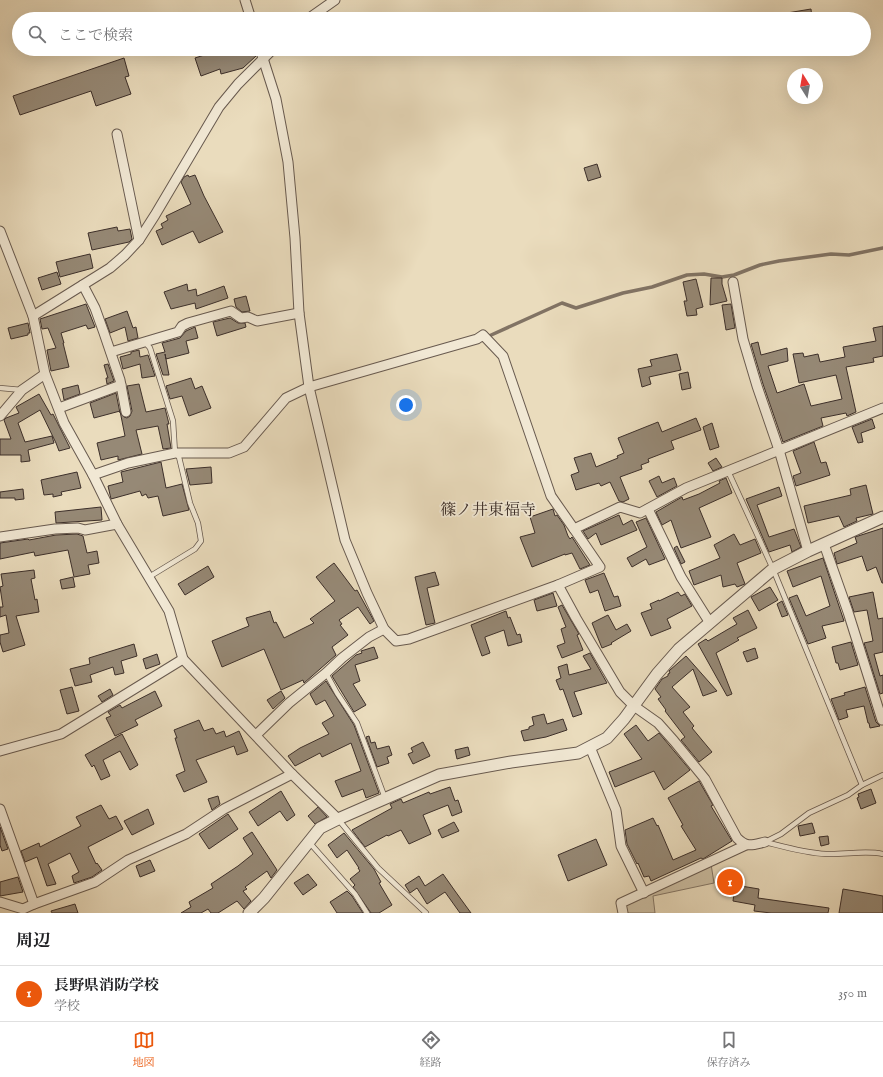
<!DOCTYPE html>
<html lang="ja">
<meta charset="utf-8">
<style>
body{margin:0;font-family:"IM FELL English","Noto Serif JP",serif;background:#f2f2f2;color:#202124}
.compass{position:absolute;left:787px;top:68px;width:36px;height:36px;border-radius:50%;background:#fff;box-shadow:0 4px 16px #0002;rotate:349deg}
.you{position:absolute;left:406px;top:405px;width:14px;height:14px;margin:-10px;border:3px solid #fff;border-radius:50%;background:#1a73e8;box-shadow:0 0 0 6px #1a73e833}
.badge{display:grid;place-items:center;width:26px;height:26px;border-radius:50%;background:#ea580c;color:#fff;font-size:13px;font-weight:700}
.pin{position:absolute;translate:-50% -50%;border:2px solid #fff;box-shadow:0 1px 4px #0006}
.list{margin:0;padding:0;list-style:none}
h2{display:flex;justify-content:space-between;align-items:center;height:52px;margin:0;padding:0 16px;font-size:17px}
h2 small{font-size:13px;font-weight:400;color:#757577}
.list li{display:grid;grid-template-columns:26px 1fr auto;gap:12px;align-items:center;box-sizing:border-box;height:56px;padding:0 16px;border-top:1px solid #e0e0e0}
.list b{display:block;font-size:15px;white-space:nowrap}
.list p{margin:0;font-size:13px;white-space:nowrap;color:#757577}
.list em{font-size:13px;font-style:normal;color:#757577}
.icon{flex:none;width:22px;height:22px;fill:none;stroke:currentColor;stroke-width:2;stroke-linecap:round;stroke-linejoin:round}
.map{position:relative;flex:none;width:883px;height:913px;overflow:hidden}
.search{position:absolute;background:#fff;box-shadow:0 4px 16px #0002;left:12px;right:12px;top:12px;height:44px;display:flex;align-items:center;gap:10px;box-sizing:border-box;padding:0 14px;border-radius:22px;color:#757577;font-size:15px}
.sheet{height:108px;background:#fff}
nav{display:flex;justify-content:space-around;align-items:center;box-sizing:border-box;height:56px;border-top:1px solid #e0e0e0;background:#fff;font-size:11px;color:#757577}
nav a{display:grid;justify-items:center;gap:2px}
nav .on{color:#ea580c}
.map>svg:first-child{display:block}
.green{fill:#ccbfa4;stroke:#847767}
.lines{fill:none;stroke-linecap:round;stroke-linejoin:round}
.stream{stroke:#817364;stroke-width:3.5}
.building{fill:#968976;stroke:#3c2f2a}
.service-casing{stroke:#685a4f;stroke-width:6}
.minor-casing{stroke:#685a4f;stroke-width:11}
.tertiary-casing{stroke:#685a4f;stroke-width:13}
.service{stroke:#f1e8d4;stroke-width:4.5}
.minor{stroke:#f1e8d4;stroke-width:9}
.tertiary{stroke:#f1e8d4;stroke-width:11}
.labels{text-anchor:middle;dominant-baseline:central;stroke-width:3.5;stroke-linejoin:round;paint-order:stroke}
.quarter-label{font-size:16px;fill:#3c2f2a;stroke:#f1e8d4}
</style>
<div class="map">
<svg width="883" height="913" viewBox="0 0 883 913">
<rect width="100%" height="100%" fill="#eadcbd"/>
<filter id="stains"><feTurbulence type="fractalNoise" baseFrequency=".005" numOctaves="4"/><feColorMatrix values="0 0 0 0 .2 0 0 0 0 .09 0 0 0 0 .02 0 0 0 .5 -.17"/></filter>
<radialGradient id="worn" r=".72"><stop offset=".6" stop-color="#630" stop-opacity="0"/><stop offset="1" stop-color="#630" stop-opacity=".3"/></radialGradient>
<path class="green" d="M711 864 714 883 653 896 655 913H627L626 904Z"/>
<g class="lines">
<path class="stream" d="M489 336 562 303 576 308 623 293 652 287 687 275 704 274 722 277 734 275 760 265 779 261 831 254 849 255 883 248"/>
</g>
<g class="building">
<path d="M811 9 812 19H781V14Z"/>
<path d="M223 49H254L256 56 243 68 221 74 220 69 201 76 195 58Z"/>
<path d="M124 58 129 76 125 77 131 94 96 106 91 91 20 115 13 96Z"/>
<path d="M597 164 601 177 588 181 584 168Z"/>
<path d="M188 175 189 177 195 175 204 196 223 232 199 243 193 231 162 245 156 231 163 228 161 224 168 220 166 216 191 204 181 182 184 177Z"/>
<path d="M117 227 118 231 130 229 132 239 129 242 92 250 88 233Z"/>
<path d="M90 254 93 268 60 277 56 262Z"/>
<path d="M57 272 61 284 42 290 38 278Z"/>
<path d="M711 278H722V284L727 301 710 305Z"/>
<path d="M696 279 703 307 696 309 697 315 687 316 684 301H687L683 282Z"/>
<path d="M187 284 188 291 196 289 197 296 224 286 228 298 196 309 195 303 171 309 164 292Z"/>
<path d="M246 296 250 311 242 312 236 307 234 299Z"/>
<path d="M86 304 95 327 88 329 86 325 61 333 64 343H63L69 367 51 371 47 350 56 348 48 328 42 329 40 319Z"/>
<path d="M731 304 735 328 726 330 722 305Z"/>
<path d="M127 311 133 328 136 327 138 338 128 341 125 327 110 333 105 319Z"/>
<path d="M230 318 238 323H245L246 327 217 336 213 322Z"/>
<path d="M28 323 30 333H28V335L11 339 8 328Z"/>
<path d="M883 326V356L873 358 874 362 846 367 856 412 847 416 846 413 821 418 823 426 783 442 763 384 751 344 758 342 761 355 787 348 788 361 768 366 777 393 804 384 811 406 842 399 836 375 799 383 793 354 803 353 804 357 818 354 820 362 845 357 843 347 876 341 873 328Z"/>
<path d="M195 327 198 338 186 341 189 353 166 359 165 354 169 375H163L156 354 165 352 162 343 180 338 186 331Z"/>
<path d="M139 350 140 357 148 355 155 376 142 378 140 364 123 369 120 357 131 354V352Z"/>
<path d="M677 354 681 370 649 377 651 384 642 387 638 369 652 366 650 360Z"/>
<path d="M108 364 114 381 107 384 106 378H108L104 365Z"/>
<path d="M688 372 691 388 682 390 679 374Z"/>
<path d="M191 378 195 389 202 386 211 408 189 416 182 396 170 399 166 386Z"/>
<path d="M139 384 146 412 165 408 169 424H167L171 448 163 449 158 426 136 430 142 454 118 460V456L101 460 97 443 125 436 120 411 94 418 90 403 116 393 120 413 124 417 127 418 130 416 132 411 127 386Z"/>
<path d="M78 385 80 394 64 400 62 389Z"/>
<path d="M39 394 51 415 53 414 70 448 59 451 56 443 40 410 18 423 25 442 52 436 54 443 28 450 30 461 21 462V455H0V439H11L4 420 6 418 19 413 16 407Z"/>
<path d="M696 418 701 430 671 441 674 449 648 459 649 462 641 465 642 469 620 477 629 499 623 502 619 501 610 482 601 486 599 483 576 490 571 475 579 472 574 458 591 453 596 467 618 458 617 456 624 453 618 438 658 422 662 432Z"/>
<path d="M872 419 875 428 861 433 863 442 858 443 852 427Z"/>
<path d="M712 423 719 447 710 450 703 427Z"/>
<path d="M814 442 821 463 826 462 830 475 796 486 793 476 801 473 793 451Z"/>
<path d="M716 458 722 467 713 471 708 463Z"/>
<path d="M161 462 166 488 182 484 189 510 163 516 158 496 148 498 146 494 142 496 140 491 111 499 108 486 123 482 121 472Z"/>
<path d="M211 467 212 483 190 485 186 469Z"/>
<path d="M77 472 81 488 61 492 62 495 53 497V494L44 495 41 480Z"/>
<path d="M659 476 662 483 674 478 677 486 657 497 649 481Z"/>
<path d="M726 478 732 493 699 508 711 537 681 548 671 520 662 525 656 512 682 497 683 500 699 494 720 483 719 481Z"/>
<path d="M866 485 873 514 856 518 857 521 844 527 839 516 808 523 804 506 851 495 850 489Z"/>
<path d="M779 487 782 496 757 505 769 537 794 529 801 547 792 552 790 545 769 552 746 499Z"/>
<path d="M23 489 24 499 15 500V498H0V492Z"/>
<path d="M101 507 102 520 56 523 55 512Z"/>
<path d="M553 509 555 516 557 515 564 525 568 536 570 539 572 537 590 565 580 569 572 553 565 555V554L532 567 520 537 535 533 530 517Z"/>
<path d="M619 515 623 525 632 520 637 530 601 545 596 533 588 539 583 531Z"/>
<path d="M646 518 665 559 649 565 646 559 632 567 627 558 647 547 636 522Z"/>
<path d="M883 528V583H882L876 567 867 571 862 556 837 564 834 553 857 543 855 537Z"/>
<path d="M77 534 83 536 87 553 97 551 99 563 88 565 90 574 74 577 68 550 35 556 34 552 0 559V543L28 539 29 540 56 535Z"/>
<path d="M734 534 740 545 755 539 761 553 737 563 745 584 737 587 735 584 723 587 721 575 694 585 689 571 720 558 714 545Z"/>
<path d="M677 546 685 562 681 564 674 548Z"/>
<path d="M823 558 844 621 822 626 826 638 808 644 789 598 797 595 806 616 830 606 821 576 793 587 787 571Z"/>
<path d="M334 563 355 591 357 590 374 621 370 624 358 607 339 620 342 624 340 625 348 635 332 647 336 655 304 683 303 680 281 690 264 649 222 667 212 641 249 626 246 618 270 611 274 623 276 622 284 638 314 623 310 619 335 601 316 577Z"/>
<path d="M208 566 214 577 185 595 178 584Z"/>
<path d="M34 570 35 578 31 579 35 600 37 599 39 612 16 616 25 645 3 652 0 642V635L9 633 6 615 0 617V607H3L0 587 3 586 1 574Z"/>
<path d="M435 572 439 585 427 588 435 623 426 625 415 577Z"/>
<path d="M604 573 614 597 618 596 621 606 605 611 598 590 590 593 585 580Z"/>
<path d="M73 577 75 587 62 589 60 580Z"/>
<path d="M770 587 778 600 759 611 751 597Z"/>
<path d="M678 592 681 596 685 594 692 606 667 619 671 628 651 636 641 613 652 609 650 604 659 600V601Z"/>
<path d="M873 592 878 619 883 618V652L874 654 880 676 883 675V693L880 694 864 643 873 641 867 610 854 612 849 597Z"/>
<path d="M553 593 557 606 537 611 534 600Z"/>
<path d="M782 601 788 615 782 617 777 604Z"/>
<path d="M562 605 579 634 577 635 583 650 562 658 557 646 565 643 561 629 566 627 558 607Z"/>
<path d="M748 610 757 628 737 638 739 640 716 653 732 694 727 696 698 644 706 639 708 641 737 624 733 618Z"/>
<path d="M506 611 508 618 510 617 517 635 520 634 522 642 508 646 504 630 485 637V638L490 653 482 656 471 625Z"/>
<path d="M608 615 616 630 627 624 631 631 611 643 612 644 602 648 592 623Z"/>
<path d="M851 642 858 665 840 670 838 663H836L832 647Z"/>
<path d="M134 644 137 656 121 661 124 673 115 675 113 667 90 675 92 682 75 686 70 669 90 664 89 658Z"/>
<path d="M374 647 378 658 355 665 360 681 353 684 366 705 354 712 332 676 356 655 362 653 361 651Z"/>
<path d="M755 648 758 658 747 662 743 652Z"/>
<path d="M590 653 607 683 574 692 582 714 573 717 563 689 560 690 556 680 561 678 558 667 567 664 569 675 591 669 583 656Z"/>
<path d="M157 654 160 664 146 669 143 659Z"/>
<path d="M686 656 717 691 703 696 693 669 672 687 690 707 683 712 694 726 692 728 712 752 699 762 681 740 685 737 665 711 666 710 658 699 661 697 655 689 662 679 668 676V674L670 673 669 671 670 670Z"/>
<path d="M326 681 354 725 379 793 366 798 363 789 342 797 335 781 361 771 351 743 322 757 320 753 295 766 288 756 300 748 329 734 322 723 334 716 325 700 316 705 310 694Z"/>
<path d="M72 687 79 711 67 714 60 690Z"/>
<path d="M865 687 876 722 880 726 870 728 869 723H868L864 706 846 710 848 717 839 720 831 699 845 695 844 693Z"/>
<path d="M110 689 113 695 102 702 98 696Z"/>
<path d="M155 691 162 706 135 720 138 725 115 736 106 718 111 716 108 712 120 705 122 708Z"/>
<path d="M281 691 285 698 273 709 267 700Z"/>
<path d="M544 714 547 724 563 719 567 730 546 737 524 741 521 731 529 729V727L534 725 532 717Z"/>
<path d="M199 720 204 731 213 728 216 734 224 731 226 737 239 731 248 751 237 755 234 746 196 760 207 782 184 792 176 775 185 771 175 738H177L174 730Z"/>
<path d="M636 725 648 741 659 733 690 770 664 790 654 771 615 787 609 772 642 759 624 734Z"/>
<path d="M122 734 138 765 130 770 120 751 103 760 110 776 101 780 94 765 92 767 85 755Z"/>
<path d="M369 736 371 743 375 742 377 749 389 746 392 755 387 757 389 763 377 767 366 737Z"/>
<path d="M423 742 430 756 413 764 408 754 413 752 411 748Z"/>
<path d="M468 747 470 755 457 759 455 750Z"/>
<path d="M699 781 713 805 711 806 732 841 703 859 701 858 651 881 649 876 644 877 638 863 637 864 627 844 625 830 653 818 657 826 658 825 673 860 696 850 681 826 683 825 668 798Z"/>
<path d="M450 787 455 801 458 800 462 812 452 816 448 805 423 815 431 834 409 844 401 830 388 836 387 835 365 847 352 830 392 808 390 804 401 799 403 803 429 792 430 794Z"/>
<path d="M871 789 876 803 861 809 857 798 859 797 858 794Z"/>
<path d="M281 791 295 815 287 821 280 811 258 826 249 812Z"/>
<path d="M218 796 220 804 212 810 208 799Z"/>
<path d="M101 805 109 819 116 816 123 829 88 847 96 864 97 863 102 870 92 877 74 883 72 876 79 872 70 853 48 864 56 884 47 886 37 857 25 862 21 851 39 843 40 847 81 826 76 817Z"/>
<path d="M318 807 327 817 315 824 308 816Z"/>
<path d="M148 809 154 824 132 835 124 821Z"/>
<path d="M228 814 238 829 209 849 199 834Z"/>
<path d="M454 822 459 831 442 838 438 830Z"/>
<path d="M812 823 815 833 800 836 798 826Z"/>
<path d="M0 827 8 849 2 851 0 845Z"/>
<path d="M252 832 277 870 271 878 267 871 245 887 247 889 243 891 251 901 244 909 237 901 218 913H211L208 909 201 913H181L191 907 189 902 213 888 211 884 238 866 253 854 243 838Z"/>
<path d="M344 833 374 869 381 882 379 883 392 905 379 913H371L353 887 355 885 350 879 360 871 358 868H359L347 850 337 858 328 845Z"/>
<path d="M828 836 829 844 821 846 819 837Z"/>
<path d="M596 839 607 865 568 881 558 855Z"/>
<path d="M150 860 155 871 140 877 136 866Z"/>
<path d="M308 874 317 885 303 895 294 883Z"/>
<path d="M443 874 455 891 471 913H460L445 892 427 904 417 888 410 893 405 885 419 876 425 886Z"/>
<path d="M18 877 23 892 0 896V882Z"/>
<path d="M735 885 759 889 758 898 829 908 828 913H771L754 911 755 905 733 901Z"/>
<path d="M843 889 883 896V913H839Z"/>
<path d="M347 891 352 896 363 913H337L330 902Z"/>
<path d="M75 904 78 913H52L51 911Z"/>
</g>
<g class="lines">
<defs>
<g id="service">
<path d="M145 342 150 348 173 421 175 453 179 457 190 503 198 523 201 541 195 549 149 577"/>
<path d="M0 388 22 390"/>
<path d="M728 471 773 569 862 785"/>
<path d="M326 673 337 693 357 723 385 798"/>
<path d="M338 819 378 868 426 913"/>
<path d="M309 842 355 894 367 913"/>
<path d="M765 842 781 834 809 813 848 795 862 785 883 775"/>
<path d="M765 842C785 847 805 853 826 854 845 855 864 850 883 854"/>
</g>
<g id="minor">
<path d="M245 0 251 19"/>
<path d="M308 19 335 0"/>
<path d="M260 49 276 99 288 162 295 238 299 313 309 387 345 540 367 593 384 629 396 641 409 639 558 585 576 618 620 692 634 706 658 723 674 741 705 779 737 838C747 848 752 845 765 842"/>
<path d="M117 134 139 240"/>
<path d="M0 231 33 316 45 374 64 423 93 475 117 524 169 611 183 659 292 774 338 819"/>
<path d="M733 282 743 339 757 386 779 450 808 551"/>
<path d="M83 285 95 308 104 333 120 380 126 412"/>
<path d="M33 316 110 268 125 255 139 240 155 215 219 107 238 84 273 49"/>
<path d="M111 352 178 332 182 326 188 323 231 311 241 318 248 317 257 321 299 313"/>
<path d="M59 408 121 385"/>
<path d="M0 416 22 390 45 374"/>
<path d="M93 475 128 463 175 453H229L244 447 286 398 309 387 477 339 483 335 503 356 551 496 574 529"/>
<path d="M648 509 681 577 710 623"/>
<path d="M0 537 55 529 78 528 85 530 117 524"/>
<path d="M824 544 848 612 882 720"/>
<path d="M558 585 600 567 574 529 620 507 640 513 686 488 883 408"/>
<path d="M256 735 289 703 326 673 342 658 369 637 384 629"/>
<path d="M590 747 616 810 621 846 644 893"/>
<path d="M0 751 61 734 183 659"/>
<path d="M0 809 34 904"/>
<path d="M0 902 23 909 34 904 95 882 128 860 186 834 224 809 292 774"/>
<path d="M623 913 621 903 746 845"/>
</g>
<path id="tertiary" d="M249 913 264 898 320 828 338 819 439 775 511 762 578 753 607 738 624 719 657 674 679 649 773 569 808 551 883 517"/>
</defs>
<use href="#service" class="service-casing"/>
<use href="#minor" class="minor-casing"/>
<use href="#tertiary" class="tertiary-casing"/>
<use href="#service" class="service"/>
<use href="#minor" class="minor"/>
<use href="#tertiary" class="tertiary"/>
</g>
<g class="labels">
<g class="quarter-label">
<text x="488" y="511">篠ノ井東福寺</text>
</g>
</g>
<rect width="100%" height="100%" filter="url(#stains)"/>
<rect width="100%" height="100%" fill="url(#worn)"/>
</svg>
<svg class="compass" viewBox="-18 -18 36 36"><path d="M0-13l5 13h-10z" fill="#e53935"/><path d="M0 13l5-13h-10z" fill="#757577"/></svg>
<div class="you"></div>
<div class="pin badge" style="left:730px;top:882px">1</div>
<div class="search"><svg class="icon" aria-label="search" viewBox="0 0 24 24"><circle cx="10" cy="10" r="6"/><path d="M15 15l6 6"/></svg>ここで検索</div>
</div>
<section class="sheet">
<h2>周辺<small></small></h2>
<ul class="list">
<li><span class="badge">1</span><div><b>長野県消防学校</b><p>学校</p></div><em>350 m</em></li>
</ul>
</section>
<nav>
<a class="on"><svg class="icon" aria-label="map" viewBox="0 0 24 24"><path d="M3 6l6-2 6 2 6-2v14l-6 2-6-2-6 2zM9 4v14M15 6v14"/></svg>地図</a>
<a><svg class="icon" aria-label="directions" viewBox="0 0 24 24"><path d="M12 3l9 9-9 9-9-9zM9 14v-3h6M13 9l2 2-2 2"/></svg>経路</a>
<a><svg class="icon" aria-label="saved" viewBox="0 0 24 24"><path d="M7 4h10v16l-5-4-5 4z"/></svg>保存済み</a>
</nav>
